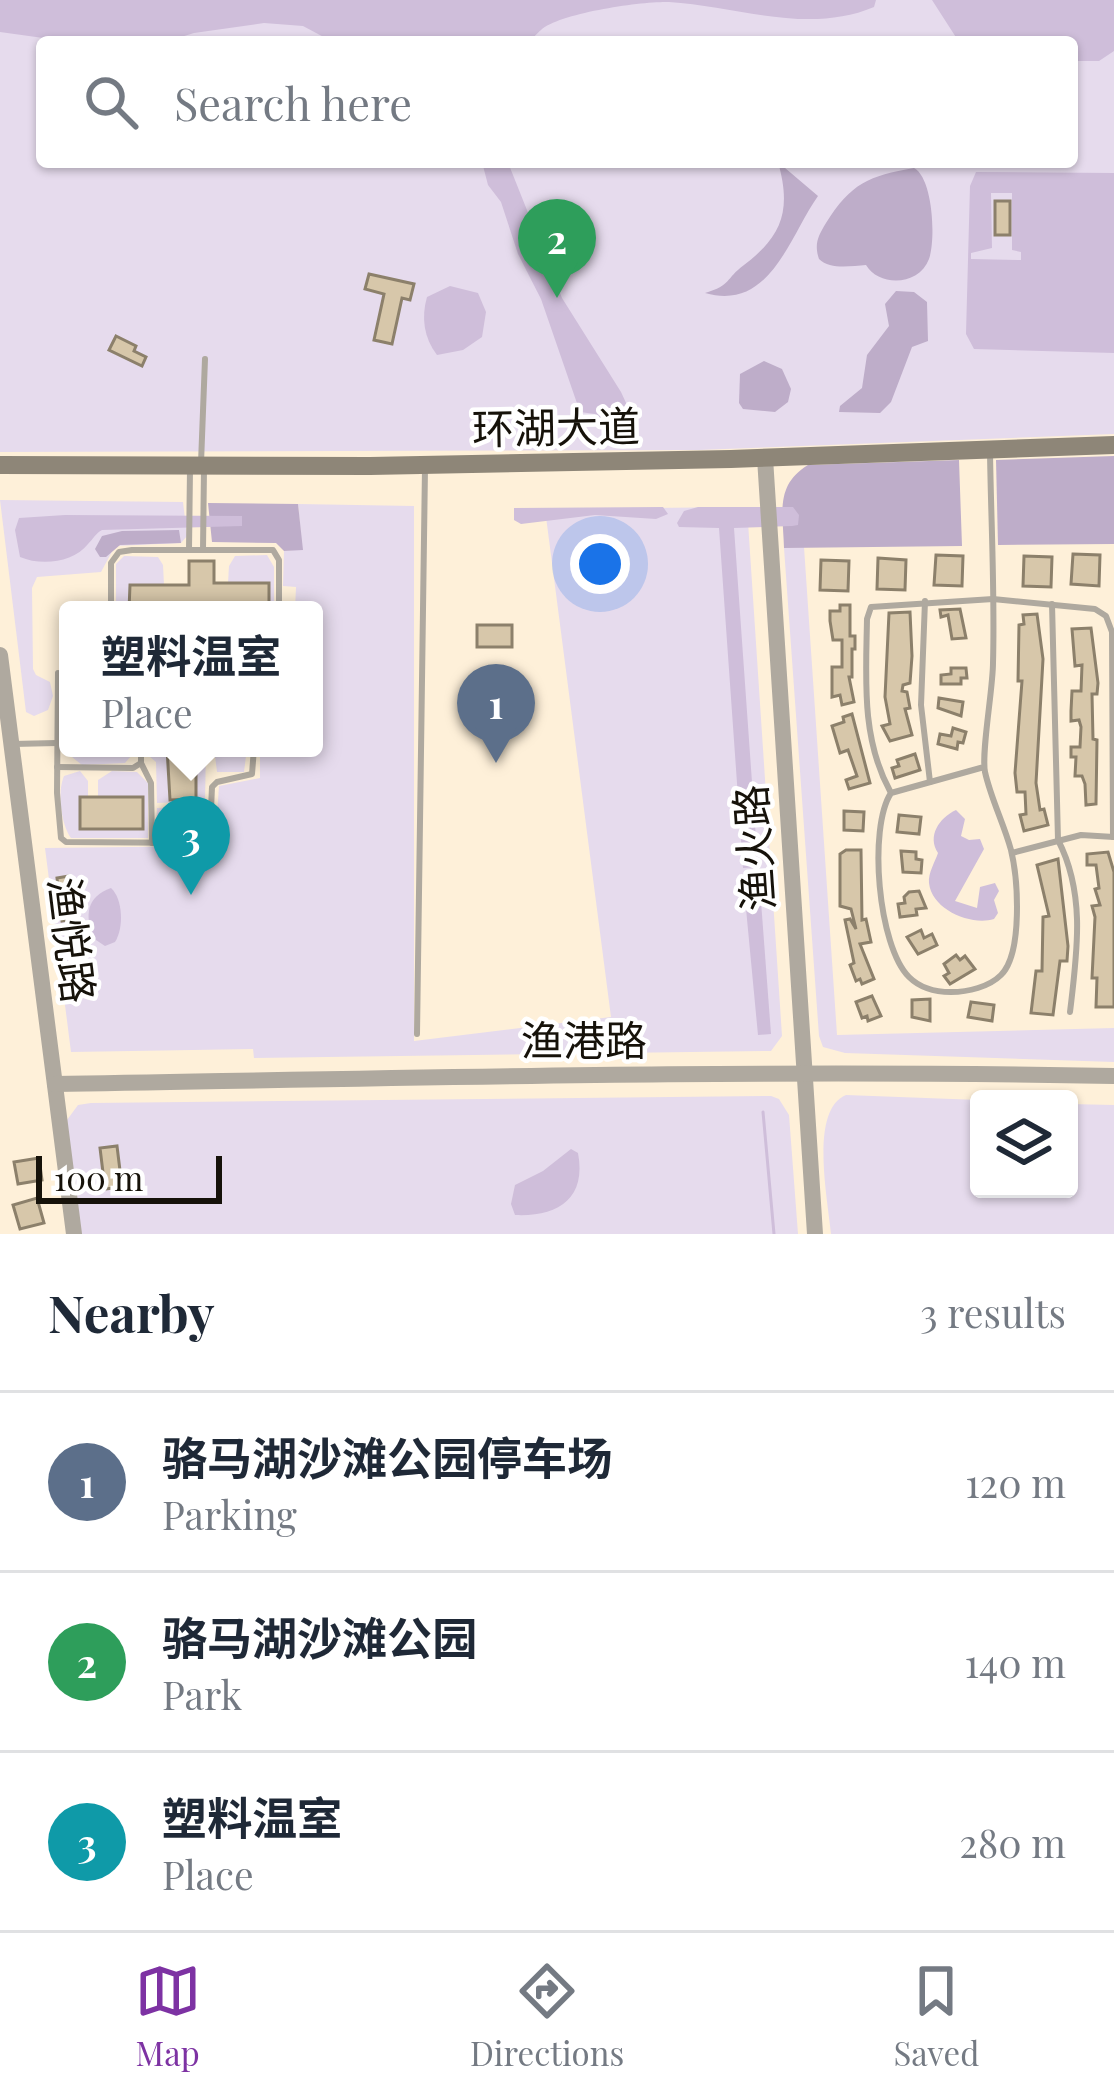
<!DOCTYPE html>
<meta charset="utf-8">
<style>
body{margin:0;font-family:"Playfair Display","Noto Sans SC",serif;background:#f6f6f7;color:#1f2937}
.controls{position:absolute;right:36px;bottom:36px;display:grid;overflow:hidden;border-radius:12px;box-shadow:0 3px 9px #0004}
.controls button{width:108px;height:108px;display:grid;place-items:center;padding:0;border:0;border-bottom:3px solid #e0e1e3;background:#fff;color:#1f2937;font:60px sans-serif}
.scale{position:absolute;left:36px;bottom:30px;width:186px;box-sizing:border-box;padding-left:12px;border:6px solid #16120a;border-top:0;font-size:33px;line-height:42px;white-space:nowrap;color:#16120a;-webkit-text-stroke:9px #fff;paint-order:stroke}
.you{position:absolute;left:600px;top:564px;width:42px;height:42px;margin:-30px;border:9px solid #fff;border-radius:50%;background:#1a73e8;box-shadow:0 0 0 18px #1a73e833}
.badge{display:grid;place-items:center;width:78px;height:78px;border-radius:50%;background:#7d32a3;color:#fff;font-size:39px;font-weight:700}
.pin{position:absolute;translate:-50% -99px;filter:drop-shadow(0 3px 6px #0008)}
.pin::after{content:'';position:absolute;top:63px;width:42px;height:36px;background:inherit;clip-path:polygon(0 0,100% 0,50% 100%)}
.popup{position:absolute;left:59px;top:601px;width:264px;height:156px;box-sizing:border-box;display:grid;place-content:center;border-radius:12px;background:#fff;filter:drop-shadow(0 3px 9px #0005);font-size:39px;white-space:nowrap;color:#747a83}
.popup b{font-size:45px;color:#1f2937}
.popup::after{content:'';position:absolute;left:50%;top:100%;margin-left:-24px;border:24px solid transparent;border-top-color:#fff}
.list{margin:0;padding:0;list-style:none}
h2{display:flex;justify-content:space-between;align-items:center;height:156px;margin:0;padding:0 48px;font-size:51px}
h2 small{font-size:39px;font-weight:400;color:#747a83}
.list li{display:grid;grid-template-columns:78px 1fr auto;gap:36px;align-items:center;box-sizing:border-box;height:180px;padding:0 48px;border-top:3px solid #e0e1e3}
.list b{display:block;font-size:45px;white-space:nowrap}
.list p{margin:0;font-size:39px;white-space:nowrap;color:#747a83}
.list em{font-size:39px;font-style:normal;color:#747a83}
.icon{flex:none;width:66px;height:66px;fill:none;stroke:currentColor;stroke-width:2;stroke-linecap:round;stroke-linejoin:round}
.map{position:relative;flex:none;width:1114px;height:1234px;overflow:hidden}
.search{position:absolute;background:#fff;box-shadow:0 3px 9px #0004;left:36px;right:36px;top:36px;height:132px;display:flex;align-items:center;gap:30px;box-sizing:border-box;padding:0 42px;border-radius:12px;color:#747a83;font-size:45px}
.sheet{height:696px;background:#fff}
nav{display:flex;justify-content:space-around;align-items:center;box-sizing:border-box;height:168px;border-top:3px solid #e0e1e3;background:#fff;font-size:33px;color:#747a83}
nav a{display:grid;justify-items:center;gap:6px}
nav .on{color:#7d32a3}
.map>svg:first-child{display:block}
.green{fill:#e6dbed;fill-rule:evenodd}
.forest{fill:#beadc9}
.water{fill:#cfbeda;fill-rule:evenodd}
.lines{fill:none;stroke-linecap:round;stroke-linejoin:round}
.stream{stroke:#cfbeda;stroke-width:3}
.building{fill:#d7c7aa;stroke:#8c806b;stroke-width:3}
.service{stroke:#afa99f;stroke-width:6}
.tertiary{stroke:#afa99f;stroke-width:16}
.secondary{stroke:#8e8678;stroke-width:18}
.labels{text-anchor:middle;dominant-baseline:central;stroke-width:9;stroke-linejoin:round;paint-order:stroke}
.street-label{font-size:42px;fill:#16120a;stroke:#fff}
</style>
<div class="map">
<svg width="1114" height="1234" viewBox="0 0 1114 1234">
<rect width="100%" height="100%" fill="#fef0d9"/>
<g class="green">
<path d="M0 0H1114V434L699 450 0 452ZM42 42H1072V162H42Z"/>
<path d="M0 500 183 502 187 536 181 543 115 546 101 572 37 577 32 588 33 669 36 675 50 682 53 696 48 710 34 716 26 712Z"/>
<path d="M298 504 414 506V1041L611 1017 545 509 747 507 782 1036 771 1051 254 1058 253 1049 71 1052 45 848 215 846 219 786 260 778V748H314V610H295L296 587 283 586 284 551 302 549Z"/>
<path d="M804 547 837 1035 1114 1028V1062L845 1053 823 1047 819 1036 784 548Z"/>
<path d="M267 555 274 567V610L228 583 229 566 235 556Z"/>
<path d="M124 556 158 557 163 565 164 585 129 607 116 610V564Z"/>
<path d="M68 727V748L137 749 125 763 82 765 67 753Z"/>
<path d="M149 748H206L205 801 157 803 156 762 149 756Z"/>
<path d="M214 748H247L244 772H217Z"/>
<path d="M112 771 137 772 148 783V838H71C61 824 57 792 64 776L80 771 88 781V797L80 798V829L98 797V780Z"/>
<path d="M206 807 207 828 200 836 161 839 156 835 157 808Z"/>
<path d="M846 1095 979 1100V1189H1069V1104L1114 1105V1234H831C828 1200 809 1110 846 1095Z"/>
<path d="M771 1096 779 1099 789 1115 798 1234H80L67 1120 78 1105 91 1103Z"/>
</g>
<g class="forest">
<path d="M778 162 818 196C789 237 770 312 705 293 732 285 725 279 744 265 784 235 791 208 778 162Z"/>
<path d="M914 168C933 178 936 239 929 259 919 286 879 287 866 265 851 266 830 270 819 259 814 244 818 236 826 223 851 183 869 176 914 168Z"/>
<path d="M896 291 914 292 927 302 928 341 912 347 891 402 880 413 839 412 840 406 862 388 867 355 889 326 885 304Z"/>
<path d="M764 361 782 369 791 389 788 402 775 412 743 409 739 403 740 374Z"/>
<path d="M1114 456V544L998 545 996 460Z"/>
<path d="M959 460 962 546 784 548C783 513 775 485 808 465Z"/>
<path d="M208 503 298 504 303 550 284 551 276 543 212 542Z"/>
<path d="M179 530 181 543 120 545 106 557H100L95 549 102 536 122 531Z"/>
</g>
<g class="water">
<path d="M0 0H876L874 7C808 35 737 6 669 2 643 1 559 13 541 30 536 34 533 39 527 42H333L303 26 264 23 194 33 165 42H72L0 32Z"/>
<path d="M932 0H1114V51L1099 61H1072V42H959Z"/>
<path d="M482 162 509 165 562 298 621 392 627 405 608 412 603 426 595 414 580 412 541 299 518 254 501 202 488 185Z"/>
<path d="M976 172 1114 173V353L974 349 966 334 970 186ZM1012 193V250L1021 252V260L971 259V253L992 248 991 193Z"/>
<path d="M450 286 478 293 486 312 482 337 463 350 437 355C424 338 421 318 427 297Z"/>
<path d="M663 507 668 514 656 519 595 515 521 524 514 520V508Z"/>
<path d="M698 507H793L799 515 798 525 792 526 734 528 758 867 743 868 719 528 679 527 677 523 684 511Z"/>
<path d="M65 515 242 516V526L102 530C96 533 93 539 88 544 73 563 41 566 20 557L15 530 19 518Z"/>
<path d="M956 810 965 819 961 836 969 840 980 839 984 849 955 901 977 908 980 887 995 883 999 891 994 900 998 913 994 919C971 926 932 910 929 883 928 873 935 862 938 853 927 836 939 818 956 810Z"/>
<path d="M759 875 771 1034 758 1035 743 877Z"/>
<path d="M111 888C123 899 124 928 115 942L105 946 93 938C85 915 86 897 111 888Z"/>
<path d="M571 1149 578 1153C587 1200 556 1217 515 1215L511 1204 515 1185 543 1171Z"/>
</g>
<g class="lines">
<path class="stream" d="M763 1112 774 1234"/>
</g>
<g class="building">
<rect x="995" y="201" width="15" height="34"/>
<path d="M369 274 414 284 410 300 402 298 392 344 374 340 384 294 365 289Z"/>
<path d="M116 336 136 346 134 351 146 357 142 366 109 350Z"/>
<path d="M1073 554 1100 555 1099 586 1071 584Z"/>
<path d="M936 555 963 556 962 586 934 585Z"/>
<path d="M1024 556 1052 557 1051 587 1023 586Z"/>
<path d="M878 558 906 560 905 590 877 589Z"/>
<path d="M821 560 849 561 848 591 820 590Z"/>
<path d="M189 561H214V583H269V610H129L130 585H189Z"/>
<path d="M840 605H850V636H855V649H852V677H849L854 702 842 705 840 695 832 697V667H842V640H833L830 621V611H840Z"/>
<path d="M960 609 966 638 952 639 948 615 941 617 940 610Z"/>
<path d="M910 612 912 656 910 683 903 685 902 691 907 692 910 708 905 709 912 735 890 741 882 726 890 724 885 697 889 613Z"/>
<path d="M1037 614 1043 659 1036 783 1040 810 1044 809 1048 825 1024 831 1020 815 1026 814 1025 792H1017L1015 773 1022 681H1018L1019 625 1024 624 1023 615Z"/>
<rect x="477" y="625" width="35" height="22"/>
<path d="M1091 628 1098 683 1097 694H1092L1093 739 1097 740 1096 804 1086 805 1085 784 1082 776H1075L1076 757H1071V747H1080L1081 727 1079 720 1071 721V711L1072 691H1081L1082 665 1075 666 1072 629Z"/>
<path d="M951 668H966L967 678H961V684H941V675L951 674Z"/>
<path d="M939 698 963 702 961 716 938 708Z"/>
<path d="M852 714 870 783 849 789 846 780 857 776 848 750 840 753 832 726 844 722 843 717Z"/>
<path d="M953 728 966 732 963 743 958 742 957 749 938 744 940 734 951 736Z"/>
<path d="M167 748H196V799L170 800Z"/>
<path d="M915 754 920 770 895 778 892 768 899 766 897 760Z"/>
<rect x="80" y="797" width="63" height="32"/>
<path d="M844 811 864 812 863 831 844 830Z"/>
<path d="M899 815 921 817 919 834 897 832Z"/>
<path d="M846 850H861L862 920 866 919 871 942 860 944 874 979 862 984 860 979 856 981 850 965 854 963 845 920 850 919 856 929 851 909 840 906V854Z"/>
<path d="M901 851 916 852V859L922 860 921 873 903 872Z"/>
<path d="M1108 852 1114 872V1007H1096L1097 978H1092L1095 917 1092 906 1100 905 1095 889 1099 888 1096 865H1087V854Z"/>
<path d="M1058 859 1068 946 1067 961H1060L1053 1015 1031 1013 1036 971H1042L1043 917 1049 916 1037 865Z"/>
<path d="M69 876 74 919 62 921 57 878Z"/>
<path d="M919 891 926 908 916 909 917 915 900 917 898 904 905 903 904 897 909 892Z"/>
<path d="M921 930 924 938 932 934 937 945 918 954 907 937Z"/>
<path d="M956 955 960 960 965 956 975 969 950 984 944 976 949 973 944 964Z"/>
<path d="M872 996 881 1016 868 1021 867 1016 862 1018 856 1002Z"/>
<path d="M930 999V1021L912 1017V1000Z"/>
<path d="M971 1002 994 1005 992 1021 968 1017Z"/>
<path d="M117 1146 122 1187 105 1189 100 1148Z"/>
<path d="M39 1158 42 1180 18 1184 14 1162Z"/>
<path d="M37 1198 44 1223 20 1229 13 1205Z"/>
</g>
<g class="lines">
<g class="service">
<path d="M201 463 205 359"/>
<path d="M189 550 190 469"/>
<path d="M203 550 204 469"/>
<path d="M925 601 921 705 930 782"/>
<path d="M1052 604 1058 840C1086 894 1077 953 1070 1012"/>
<path d="M111 610V563L119 552 132 550H273L279 560V610"/>
<path d="M58 673 57 793 61 838 66 842 202 843 210 831 212 787 217 782 252 774 254 748"/>
<path d="M13 744 57 743"/>
<path d="M141 748V763L151 783 152 843"/>
<path d="M57 767 133 768 141 763"/>
<path d="M984 767 891 793C868 828 878 946 909 977 920 988 936 992 951 992 968 992 989 987 1001 975 1023 953 1018 879 1011 850 1004 824 991 799 985 772 981 753 993 689 993 663 995 593 991 522 990 452"/>
<path d="M890 791C861 738 866 678 867 619L871 607 993 599 1095 609 1106 616 1112 632 1113 837"/>
<path d="M1012 853 1081 835 1114 837"/>
<path d="M417 1034 425 468"/>
</g>
<g class="tertiary">
<path d="M765 458 815 1234"/>
<path d="M0 655 74 1234"/>
<path d="M55 1084C408 1078 761 1069 1114 1076"/>
</g>
<path class="secondary" d="M0 465 370 466 731 459 1114 445"/>
</g>
<g class="labels">
<g class="street-label">
<text transform="translate(556 426) rotate(-1)">环湖大道</text>
<text transform="translate(753 848) rotate(-94)">渔火路</text>
<text transform="translate(73 940) rotate(83)">渔悦路</text>
<text x="584" y="1039">渔港路</text>
</g>
</g>
</svg>
<div class="controls">
<button><svg class="icon" aria-label="layers" viewBox="0 0 24 24"><path d="M12 4l9 5-9 5-9-5zM3 14l9 5 9-5"/></svg></button>
</div>
<div class="scale">100 m</div>
<div class="you"></div>
<div class="pin badge" style="left:496px;top:763px;background:#5c6f8a">1</div>
<div class="pin badge" style="left:557px;top:298px;background:#2e9e5b">2</div>
<div class="pin badge" style="left:191px;top:895px;background:#0f9aa8">3</div>
<div class="popup"><b>塑料温室</b>Place</div>
<div class="search"><svg class="icon" aria-label="search" viewBox="0 0 24 24"><circle cx="10" cy="10" r="6"/><path d="M15 15l6 6"/></svg>Search here</div>
</div>
<section class="sheet">
<h2>Nearby<small>3 results</small></h2>
<ul class="list">
<li><span class="badge" style="background:#5c6f8a">1</span><div><b>骆马湖沙滩公园停车场</b><p>Parking</p></div><em>120 m</em></li>
<li><span class="badge" style="background:#2e9e5b">2</span><div><b>骆马湖沙滩公园</b><p>Park</p></div><em>140 m</em></li>
<li><span class="badge" style="background:#0f9aa8">3</span><div><b>塑料温室</b><p>Place</p></div><em>280 m</em></li>
</ul>
</section>
<nav>
<a class="on"><svg class="icon" aria-label="map" viewBox="0 0 24 24"><path d="M3 6l6-2 6 2 6-2v14l-6 2-6-2-6 2zM9 4v14M15 6v14"/></svg>Map</a>
<a><svg class="icon" aria-label="directions" viewBox="0 0 24 24"><path d="M12 3l9 9-9 9-9-9zM9 14v-3h6M13 9l2 2-2 2"/></svg>Directions</a>
<a><svg class="icon" aria-label="saved" viewBox="0 0 24 24"><path d="M7 4h10v16l-5-4-5 4z"/></svg>Saved</a>
</nav>
